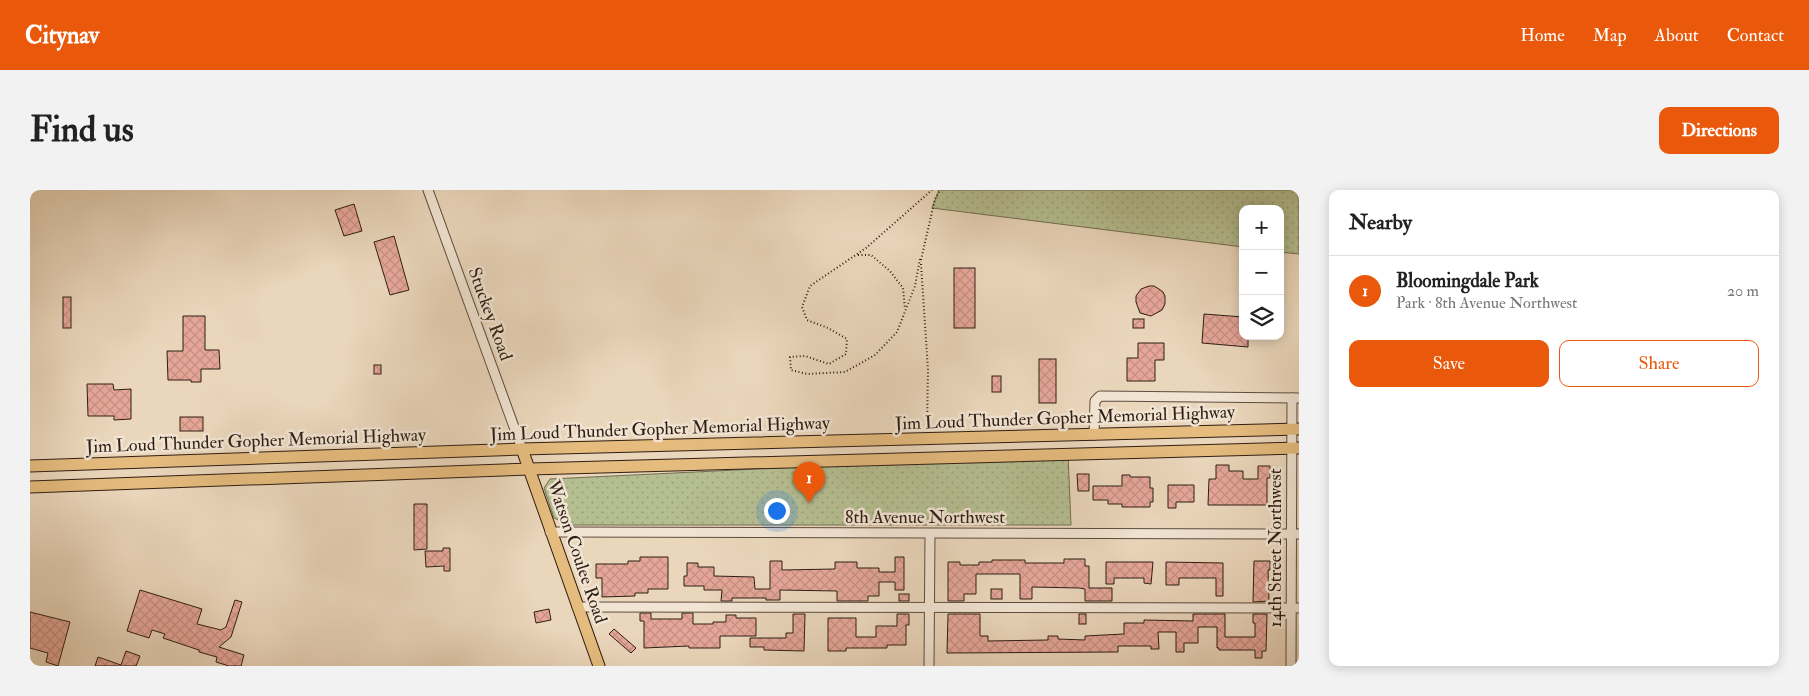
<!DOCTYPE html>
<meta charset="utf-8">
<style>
body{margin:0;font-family:"IM FELL Double Pica",serif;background:#f2f2f2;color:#222}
.controls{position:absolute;right:15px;top:15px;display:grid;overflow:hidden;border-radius:10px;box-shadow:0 2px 12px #0003}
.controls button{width:45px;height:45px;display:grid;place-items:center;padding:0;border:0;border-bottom:1px solid #e0e0e0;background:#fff;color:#222;font:25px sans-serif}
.you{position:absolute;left:746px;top:320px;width:18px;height:18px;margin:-12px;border:4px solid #fff;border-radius:50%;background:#1a73e8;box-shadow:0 0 0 8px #1a73e833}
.badge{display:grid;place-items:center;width:32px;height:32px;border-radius:50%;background:#ea580c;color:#fff;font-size:16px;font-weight:700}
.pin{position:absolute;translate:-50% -41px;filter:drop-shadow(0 1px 2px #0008)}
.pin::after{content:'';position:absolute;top:26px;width:18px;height:15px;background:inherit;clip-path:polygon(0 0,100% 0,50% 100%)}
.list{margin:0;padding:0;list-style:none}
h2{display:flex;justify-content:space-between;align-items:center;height:65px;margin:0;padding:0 20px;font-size:21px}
h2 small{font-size:16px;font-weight:400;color:#767676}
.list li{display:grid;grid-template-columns:32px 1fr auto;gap:15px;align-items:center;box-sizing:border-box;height:70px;padding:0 20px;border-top:1px solid #e0e0e0}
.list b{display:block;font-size:19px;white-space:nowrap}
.list p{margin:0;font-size:16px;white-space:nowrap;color:#767676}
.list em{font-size:16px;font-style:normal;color:#767676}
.actions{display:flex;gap:10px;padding:15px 20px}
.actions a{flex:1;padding:11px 0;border:1px solid #ea580c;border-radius:10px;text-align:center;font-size:18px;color:#ea580c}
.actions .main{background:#ea580c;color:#fff}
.icon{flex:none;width:28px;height:28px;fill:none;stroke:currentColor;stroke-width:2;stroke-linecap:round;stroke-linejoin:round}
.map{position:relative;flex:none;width:1269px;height:476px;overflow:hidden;border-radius:10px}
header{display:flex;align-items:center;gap:30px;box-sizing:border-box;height:70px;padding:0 25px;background:#ea580c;color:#fff}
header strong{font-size:24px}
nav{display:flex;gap:28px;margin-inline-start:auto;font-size:18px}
.intro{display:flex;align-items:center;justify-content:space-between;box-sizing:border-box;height:120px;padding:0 30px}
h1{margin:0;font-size:35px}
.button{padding:12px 22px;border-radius:10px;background:#ea580c;color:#fff;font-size:18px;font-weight:700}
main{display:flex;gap:30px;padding:0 30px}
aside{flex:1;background:#fff;border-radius:10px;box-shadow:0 2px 12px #0003}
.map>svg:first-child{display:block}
.park{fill:url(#park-dots);stroke:#726e52}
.building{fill:url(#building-cross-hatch);stroke:#2f1e14}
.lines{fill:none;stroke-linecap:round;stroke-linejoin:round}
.minor-casing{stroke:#5e4c3e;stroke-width:11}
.major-casing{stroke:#2f1e14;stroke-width:13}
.path{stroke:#2f1e14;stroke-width:2;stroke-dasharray:1 2.5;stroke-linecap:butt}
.minor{stroke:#f1e4d3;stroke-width:9}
.major{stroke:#e5bb7e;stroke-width:11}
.labels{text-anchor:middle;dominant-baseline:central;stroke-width:5;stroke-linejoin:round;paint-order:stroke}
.street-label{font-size:18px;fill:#2f1e14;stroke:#f1e4d3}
</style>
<header>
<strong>Citynav</strong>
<nav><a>Home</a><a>Map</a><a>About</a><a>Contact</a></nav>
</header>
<div class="intro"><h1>Find us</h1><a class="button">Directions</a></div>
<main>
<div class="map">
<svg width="1269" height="476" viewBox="0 0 1269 476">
<defs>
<pattern id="park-dots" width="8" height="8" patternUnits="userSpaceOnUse" patternTransform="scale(1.25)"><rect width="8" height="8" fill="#b5be91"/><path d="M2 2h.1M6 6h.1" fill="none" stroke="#9ca37c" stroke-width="1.8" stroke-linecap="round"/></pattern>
<pattern id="building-cross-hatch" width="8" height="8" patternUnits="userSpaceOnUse" patternTransform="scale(1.25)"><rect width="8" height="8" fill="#e6a799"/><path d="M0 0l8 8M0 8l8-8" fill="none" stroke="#c68f83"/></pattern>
</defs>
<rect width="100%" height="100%" fill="#ead6bb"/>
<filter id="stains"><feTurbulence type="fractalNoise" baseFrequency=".004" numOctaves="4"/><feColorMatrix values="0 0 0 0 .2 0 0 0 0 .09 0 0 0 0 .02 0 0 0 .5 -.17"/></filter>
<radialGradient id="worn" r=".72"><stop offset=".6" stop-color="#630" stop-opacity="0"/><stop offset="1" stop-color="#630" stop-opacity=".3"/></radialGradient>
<g class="park">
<path d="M909 0H1269V64L1250 62V19H1213V57L902 18Z"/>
<path d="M1038 264 1041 335H538L524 328 514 298 520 289Z"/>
</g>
<g class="building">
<path d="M324 14 332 41 314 46 305 20Z"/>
<path d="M364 46 379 100 360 105 344 52Z"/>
<rect x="924" y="78" width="21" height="60"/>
<path d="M1119 96H1124L1129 99 1133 102 1135 106V114L1132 120 1121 126 1110 123 1106 112V106L1111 99Z"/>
<rect x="33" y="107" width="8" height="31"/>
<path d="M1174 124 1213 127V146H1218V157L1172 153Z"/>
<path d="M153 126H175V160H189L190 179H171V192H161V190H138L137 161H153Z"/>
<rect x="1103" y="129" width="11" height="9"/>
<path d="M1108 153H1134V170H1125V191H1097V168H1108Z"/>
<rect x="1009" y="169" width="17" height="44"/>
<rect x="344" y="175" width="7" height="9"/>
<rect x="962" y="186" width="9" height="16"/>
<path d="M57 194H83L84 200 101 199V229L84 230V226H58Z"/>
<rect x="150" y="227" width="23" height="14"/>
<path d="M1186 275H1199V281H1213V289H1228V276H1240V288H1237V315H1178L1179 289H1186Z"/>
<path d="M1047 284H1059V301H1048Z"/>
<path d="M1092 285H1100V287H1120V298H1123V312H1120V317H1092V314H1078V310H1063V296H1092Z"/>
<path d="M1138 295H1164V312H1146V318H1138Z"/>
<path d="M384 314H397V359L384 360Z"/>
<path d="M413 358H420V381H414V376L396 377 395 361H413Z"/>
<path d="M610 367H638V399H618V403H605V406L572 407V388H566V374H598V371H610Z"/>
<path d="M865 367H874V400H865V392H849V406H838V411H807V401L750 400V410H736V408H702V411H691L692 400H674V396H654V386H657V373H668V377H684V386L724 387 725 399H740V371H752V380L805 379V372H827V378H849V382H865Z"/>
<path d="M1034 369H1055V376H1059V398H1082V411H1055V399L1049 398 1002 397V409H990V384H946V404H934V411H918V372H930V375H949V372H962V370H995V373H1034Z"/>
<path d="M1224 371H1240V380H1238L1239 411 1223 412Z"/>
<path d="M1076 372H1123L1121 394 1114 393V388H1084V394H1076Z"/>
<path d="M1136 372 1193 373V406H1186V388H1149V395H1136Z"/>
<rect x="961" y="399" width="11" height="10"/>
<path d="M110 400 172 419 167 434 191 440 196 437 205 410 212 412 201 447 189 457 214 465 211 476H199L186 472 187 467 169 462V460L133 448 135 444 122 440 119 448 97 441Z"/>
<rect x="869" y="404" width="10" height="7"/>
<path d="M519 419 521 430 506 433 504 422Z"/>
<path d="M0 422 40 432 28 476 16 472 18 463 0 458Z"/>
<path d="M610 423H621V429H652V423H663V434H683V432H696V425H706V428H726V446H690V458H659V456L614 458V431H610Z"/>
<path d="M763 424H775L774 461 734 460V457H720V448H756V443H763Z"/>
<path d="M867 424H879V435H876V455H857V458H816V461H798V428H826V447H846V436H867Z"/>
<path d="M918 424H950V446H958V451L1018 450V446H1028V449L1055 450V446L1094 444V433H1114V430L1163 431V424H1195V447H1225V433H1223V424H1237L1236 461H1232V468H1225V460H1189V458H1187V437H1168V453H1154V462H1146V442H1128L1129 459H1121V456H1088V462L917 463Z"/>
<rect x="1049" y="424" width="7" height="10"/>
<path d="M584 439 606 458 601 463 579 444Z"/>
<path d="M96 461 110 466 106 476H65L68 467 91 475Z"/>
</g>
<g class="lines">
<defs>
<g id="minor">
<path d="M398 0 492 259"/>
<path d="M1064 245 1065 211 1070 206 1269 208"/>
<path d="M520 342 1269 344"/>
<path d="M547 417 1269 418"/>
<path d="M899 476 900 344"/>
<path d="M1261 476 1262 208"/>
</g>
<g id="major">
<path d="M492 259 569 476"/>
<path d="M0 276 492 259 1269 239"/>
<path d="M0 297 500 279 1269 258"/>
</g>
</defs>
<use href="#minor" class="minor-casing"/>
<use href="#major" class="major-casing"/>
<g class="path">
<path d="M828 65H841L860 81 873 98 875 119"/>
<path d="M890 69 885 96 867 142 845 165 815 182 777 184 761 180 760 167 775 166 799 174 816 164 817 149 798 138 777 130 772 117 780 96 836 58 902 0"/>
<path d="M891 70 905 9 910 0"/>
<path d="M891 74 898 180 897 239"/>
</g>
<use href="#minor" class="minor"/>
<use href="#major" class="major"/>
</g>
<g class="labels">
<g class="street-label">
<text transform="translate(460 124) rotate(70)">Stuckey Road</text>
<text transform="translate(1035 228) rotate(-2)">Jim Loud Thunder Gopher Memorial Highway</text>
<text transform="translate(630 239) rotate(-2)">Jim Loud Thunder Gopher Memorial Highway</text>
<text transform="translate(226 251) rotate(-2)">Jim Loud Thunder Gopher Memorial Highway</text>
<text x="895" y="327">8th Avenue Northwest</text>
<text transform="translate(1245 358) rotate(-90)">14th Street Northwest</text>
<text transform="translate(547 362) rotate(71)">Watson Coulee Road</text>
</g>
</g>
<rect width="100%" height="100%" filter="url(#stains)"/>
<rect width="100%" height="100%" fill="url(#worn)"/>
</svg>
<div class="controls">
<button>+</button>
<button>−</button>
<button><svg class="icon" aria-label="layers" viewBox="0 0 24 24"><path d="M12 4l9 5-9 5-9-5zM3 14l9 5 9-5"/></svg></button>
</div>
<div class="you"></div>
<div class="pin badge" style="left:779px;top:313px">1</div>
</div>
<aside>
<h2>Nearby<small></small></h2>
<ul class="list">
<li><span class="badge">1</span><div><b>Bloomingdale Park</b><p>Park · 8th Avenue Northwest</p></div><em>20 m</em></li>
</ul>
<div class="actions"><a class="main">Save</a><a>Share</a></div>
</aside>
</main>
